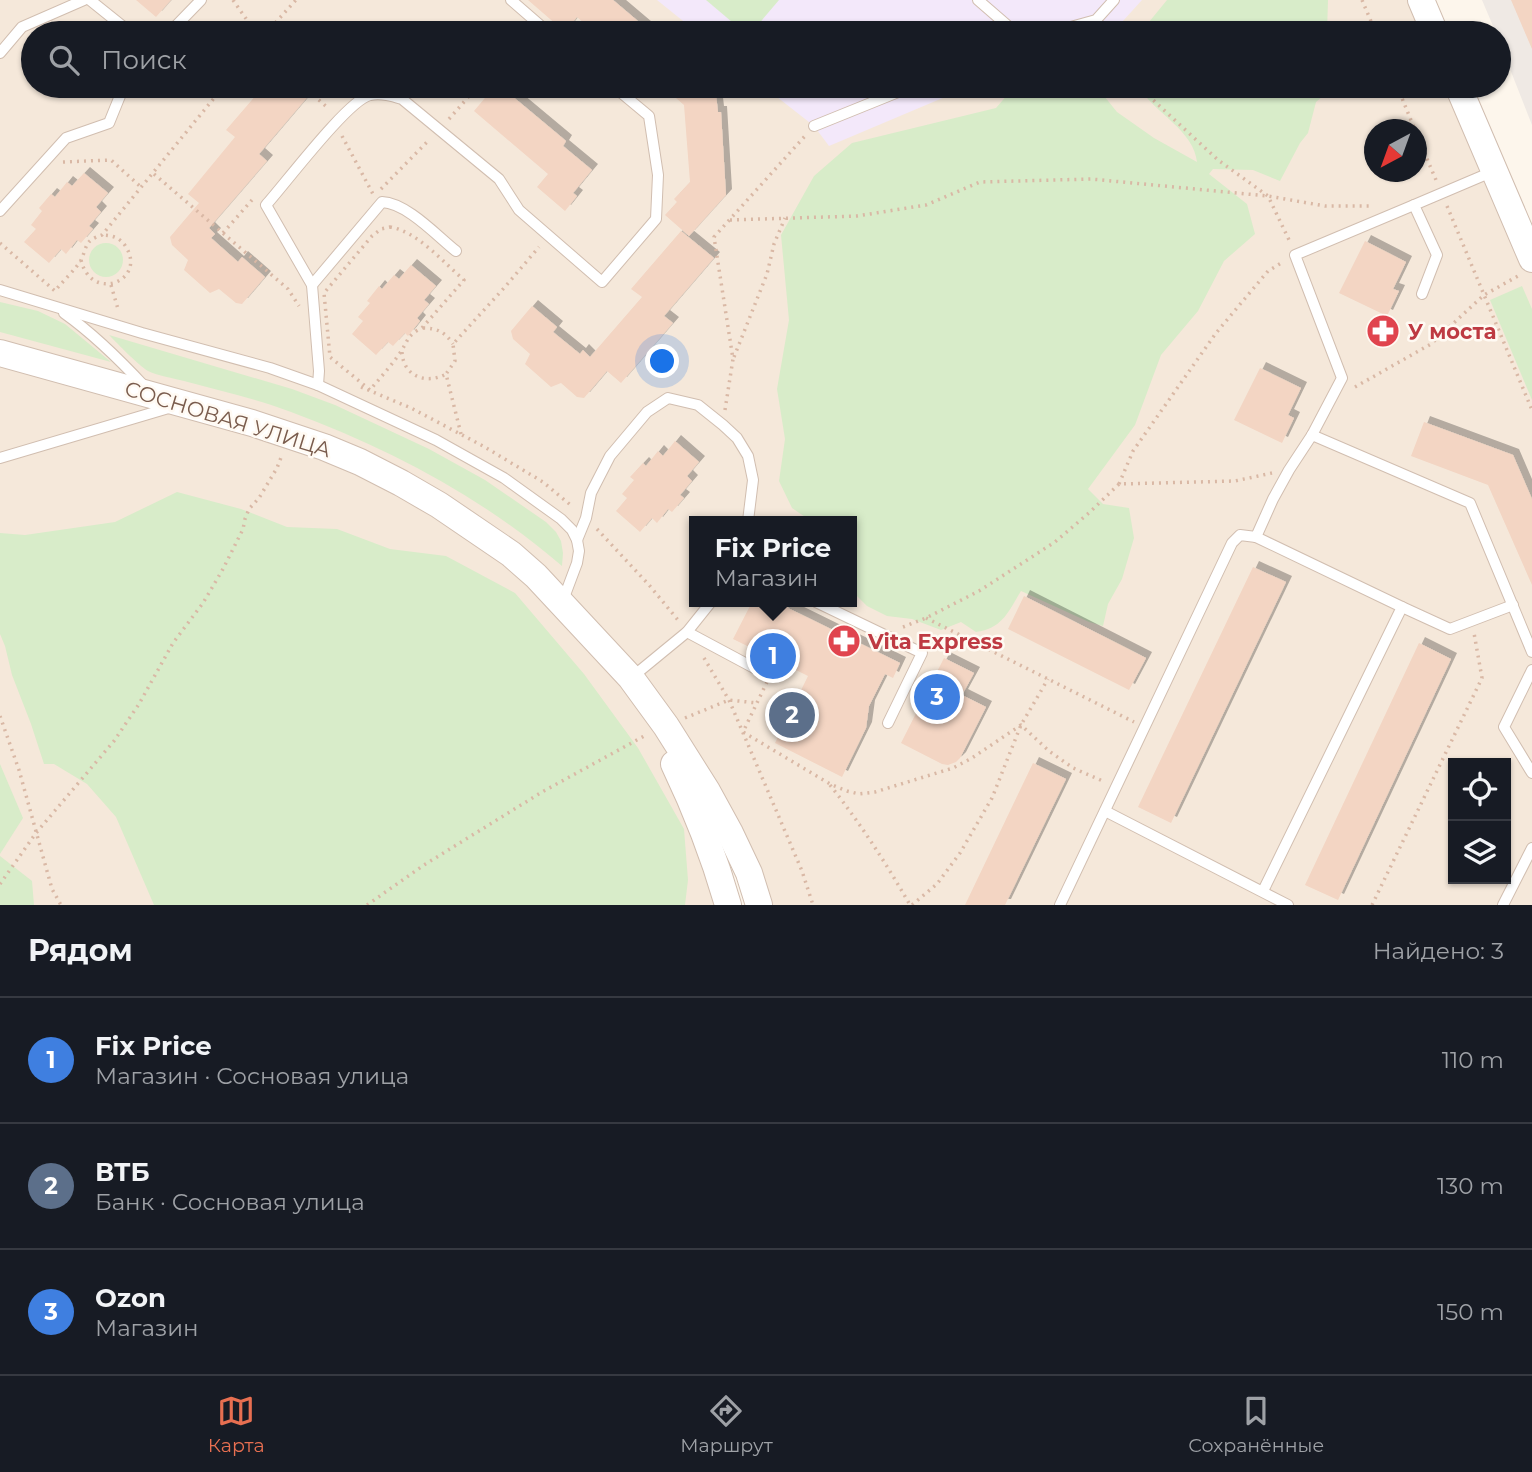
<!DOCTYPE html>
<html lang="ru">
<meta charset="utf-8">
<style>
body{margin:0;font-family:Montserrat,sans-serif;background:#242831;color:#f1f3f6}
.controls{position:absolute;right:21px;bottom:21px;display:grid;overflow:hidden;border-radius:0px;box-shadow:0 2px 5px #0004}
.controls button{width:63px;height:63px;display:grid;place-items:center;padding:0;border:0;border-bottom:2px solid #363941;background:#171b24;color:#f1f3f6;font:35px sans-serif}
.compass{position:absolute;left:1364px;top:119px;width:63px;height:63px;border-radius:50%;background:#171b24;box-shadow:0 2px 5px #0004;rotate:221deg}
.you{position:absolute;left:663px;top:362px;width:24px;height:24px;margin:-18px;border:5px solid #fff;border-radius:50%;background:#1a73e8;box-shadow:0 0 0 10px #1a73e833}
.badge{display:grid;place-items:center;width:46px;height:46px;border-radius:50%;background:#e76f51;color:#fff;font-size:23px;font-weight:700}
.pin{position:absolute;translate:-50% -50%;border:4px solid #fff;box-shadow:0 2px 7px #0006}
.popup{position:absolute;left:689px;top:516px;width:168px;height:91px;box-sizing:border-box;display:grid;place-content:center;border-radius:0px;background:#171b24;filter:drop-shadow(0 2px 5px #0005);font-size:23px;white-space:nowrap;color:#9ea1a6}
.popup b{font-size:26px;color:#f1f3f6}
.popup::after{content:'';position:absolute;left:50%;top:100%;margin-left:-14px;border:14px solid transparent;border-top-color:#171b24}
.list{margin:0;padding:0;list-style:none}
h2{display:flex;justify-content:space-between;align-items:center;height:91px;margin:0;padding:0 28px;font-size:30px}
h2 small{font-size:23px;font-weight:400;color:#9ea1a6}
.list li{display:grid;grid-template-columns:46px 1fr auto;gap:21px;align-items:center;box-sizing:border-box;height:126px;padding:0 28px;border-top:2px solid #363941}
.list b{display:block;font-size:26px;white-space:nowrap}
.list p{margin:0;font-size:23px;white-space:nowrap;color:#9ea1a6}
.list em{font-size:23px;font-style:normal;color:#9ea1a6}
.icon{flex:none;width:38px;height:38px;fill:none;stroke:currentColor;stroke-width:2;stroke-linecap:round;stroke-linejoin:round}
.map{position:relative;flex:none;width:1532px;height:905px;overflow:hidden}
.search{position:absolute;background:#171b24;box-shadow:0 2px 5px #0004;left:21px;right:21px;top:21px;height:77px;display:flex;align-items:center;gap:18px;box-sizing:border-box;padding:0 24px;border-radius:38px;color:#9ea1a6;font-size:26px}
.sheet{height:469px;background:#171b24}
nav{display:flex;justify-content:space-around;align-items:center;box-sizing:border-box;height:98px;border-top:2px solid #363941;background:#171b24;font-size:19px;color:#9ea1a6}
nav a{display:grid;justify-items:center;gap:4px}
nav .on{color:#e76f51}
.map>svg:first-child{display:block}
.residential{fill:#f5e8da;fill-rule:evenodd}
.industrial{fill:#efe9e4}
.education{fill:#f3e8fa}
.green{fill:#d8ecc9}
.building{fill:#f3d5c3;filter:url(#shadow)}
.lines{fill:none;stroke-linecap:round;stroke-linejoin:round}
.service-casing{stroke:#d1beb0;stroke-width:12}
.tertiary-casing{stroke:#d1beb0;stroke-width:28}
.path{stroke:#d9b8a5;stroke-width:3.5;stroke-dasharray:2 5;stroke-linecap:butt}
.service{stroke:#fff;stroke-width:10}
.tertiary{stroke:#fff;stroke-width:26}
.labels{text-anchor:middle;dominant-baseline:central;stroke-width:5;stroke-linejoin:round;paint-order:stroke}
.health-label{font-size:21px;font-weight:bold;fill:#be3a42;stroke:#fffaf3;text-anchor:start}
.street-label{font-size:21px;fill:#7a5c4d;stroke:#fffaf3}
</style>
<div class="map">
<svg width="1532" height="905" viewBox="0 0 1532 905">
<defs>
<filter id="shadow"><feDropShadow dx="6" dy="-6" stdDeviation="0" flood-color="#0004"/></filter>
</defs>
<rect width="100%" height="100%" fill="#fdf6ec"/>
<path class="residential" d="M0 0H1421L1435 33H33V86H1458L1532 259V905H759L691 800 728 905H0ZM1374 130H1416V172H1374ZM694 521H852V602H694ZM1453 763H1506V879H1453Z"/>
<path class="industrial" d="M1482 0H1532V125L1499 41V33H1496Z"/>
<g class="education">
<path d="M657 0H1142L1112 33H698Z"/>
<path d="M763 86H971L829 146 814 126Z"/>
</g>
<g class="green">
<path d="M706 0H779L751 33H745Z"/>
<path d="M1167 0H1328L1327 33H1140Z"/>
<path d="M1015 86H1096L1117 112 1154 138 1197 162C1194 130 1154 113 1138 86H1332L1330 90 1316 102 1308 133 1300 143 1280 181 1253 170 1213 169 1209 174 1247 204 1255 234 1224 261 1198 311 1161 355 1135 425 1088 489 1103 504 1129 508 1134 538 1122 579 1108 604 1103 626 1089 622 1021 591C1008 612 1003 628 976 632L961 622 941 630 912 619 887 616 867 606 852 591V521H811L792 508 779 481 785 439 777 389 789 320 781 235 814 176 852 143 996 108Z"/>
<circle cx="106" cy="260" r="17"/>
<path d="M1522 286 1532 309V400L1490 300Z"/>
<path d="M0 302 38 311 65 324 111 362 0 332Z"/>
<path d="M109 335 292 389 335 405 429 449 485 480 546 522 556 532 561 541 563 553 562 566C482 497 390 449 291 412 257 399 220 391 184 381 173 378 158 376 148 371 138 365 118 344 109 335Z"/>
<path d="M177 492 241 509 287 527 337 529 390 549 446 556 515 593 584 674 638 748 684 829 688 880 685 905H154L116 817 87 784 54 764H44L31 724 12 675 5 646 0 634V533L25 535 115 522Z"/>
<path d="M0 764 23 818 0 854Z"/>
<path d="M0 856 32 881 34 905H0Z"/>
</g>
<g class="building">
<path d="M136 0H171L156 17Z"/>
<path d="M528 0H613L652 33H595L577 17 565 32Z"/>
<path d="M1511 0H1532V49Z"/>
<path d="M271 86H317L259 154 267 161 209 228 215 234 211 238 238 262 242 257 265 277 242 304 236 303 219 289 210 293 184 270 188 260 172 245 170 237 199 203 188 194 235 137 226 130 257 94 261 97Z"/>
<path d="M495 86H500L566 141 563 146 592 170 573 193 577 196 565 211 537 187 548 174 474 111Z"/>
<path d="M662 86H715L718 112H721L726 195 689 236 665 215 677 202 674 199 690 182 684 105Z"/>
<path d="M84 173 108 193 96 207 101 212 89 226 93 229 81 243 77 240 66 254 61 249 49 263 24 242 36 229 31 225 42 211 39 208 51 194 55 197 67 182 72 186Z"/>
<path d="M681 231 714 258 664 316 673 323 621 383 607 371 584 398 577 397 561 383 551 387 525 364 530 354 513 339 511 331 532 306 557 327 553 332 580 354 583 350 590 357 642 297 631 289Z"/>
<path d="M1365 241 1406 262 1393 289 1399 291 1387 316 1339 293Z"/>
<path d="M411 265 436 286 424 300 429 304 417 318 420 321 408 336 405 333 393 346 388 342 376 355 352 334 363 321 358 317 370 303 367 301 379 286 382 289 394 275 399 279Z"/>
<path d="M1260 368 1301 388 1288 415 1294 418 1282 443 1234 420Z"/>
<path d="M1424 422 1513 455 1532 499V585L1488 485 1411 456Z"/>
<path d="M675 441 699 462 687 476 692 481 680 495 684 498 672 512 668 509 657 523 652 518 640 532 616 511 627 498 622 494 634 480 630 477 643 463 646 466 658 451 663 456Z"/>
<path d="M1253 567 1286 582 1171 823 1138 807Z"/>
<path d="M1024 596 1146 658 1129 690 1008 629Z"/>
<path d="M752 602H791L788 608 900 663 893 678 885 674 869 706 866 728 842 777 775 743 808 676 733 639Z"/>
<path d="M1419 643 1451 659 1338 900 1305 885Z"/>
<path d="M944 658 974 673 962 695 986 707 960 758 956 762 948 765 942 764 901 743Z"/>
<path d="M1033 763 1066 779 1005 905H965Z"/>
</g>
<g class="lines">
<defs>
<g id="service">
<path d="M90 0 131 33"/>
<path d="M511 0 549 33"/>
<path d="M978 0 1016 33"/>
<path d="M169 33 201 0"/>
<path d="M1049 33 1096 20 1114 0"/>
<path d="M0 53 22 27 84 0"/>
<path d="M814 126 913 86"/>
<path d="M0 211 66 138 109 123 124 86"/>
<path d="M312 285 382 202C407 203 437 236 456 251"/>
<path d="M0 290 142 333 270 368 318 385 436 440 504 478 561 519 572 530 577 540 579 551 577 563 562 603"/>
<path d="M1422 294 1437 255 1414 205 1494 171"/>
<path d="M64 313C95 335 120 360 145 387"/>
<path d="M318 385 319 371 312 285 266 205C285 184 348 100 370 95 382 93 392 96 402 99L499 179 519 210 602 282 656 219 658 175 649 116 613 86"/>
<path d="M1312 435 1470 503 1532 652"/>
<path d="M0 458 172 407"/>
<path d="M1256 537 1402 607 1263 891"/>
<path d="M577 540 586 518 591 493 610 456 647 412 668 398 698 405 723 425 737 438 748 456 753 480 748 521"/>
<path d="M816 602 922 653 888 723"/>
<path d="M1402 607 1450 629 1513 605"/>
<path d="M687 632 758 670"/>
<path d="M1532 670 1504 727 1532 773"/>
<path d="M631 678 687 632 711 602"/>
<path d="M1105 811 1288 905"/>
<path d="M1060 905 1232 543 1240 535 1256 537 1273 499 1289 470 1312 435 1342 378 1295 255 1414 205"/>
<path d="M1503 905 1532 848"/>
</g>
<g id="tertiary">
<path d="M1421 0 1435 33"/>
<path d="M1458 86 1532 259"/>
<path d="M0 353 252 423 324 447 360 462 401 483 439 505 511 554 536 576 631 678 666 726 707 791 730 833 749 873 759 905"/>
<path d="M674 764C696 810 714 856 728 905"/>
</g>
</defs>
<use href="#service" class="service-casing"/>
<use href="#tertiary" class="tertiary-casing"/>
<g class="path">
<path d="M233 0 256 33"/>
<path d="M1362 0 1376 33"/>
<path d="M266 33 296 0"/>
<path d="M303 86 329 109"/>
<path d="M1138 86 1218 160 1268 196 1290 242"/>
<path d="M1397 86 1415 130"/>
<path d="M449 119 478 86"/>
<path d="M1416 133 1436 180"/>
<path d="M342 136 373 194"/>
<path d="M63 162 111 160 142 188"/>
<path d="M154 174 288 289 299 306"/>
<path d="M381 189 430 139"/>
<path d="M1447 206 1532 410"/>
<path d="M730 220 857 216 926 205 980 182 1091 179 1268 196 1325 206H1372"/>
<path d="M390 227C417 231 444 263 464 280L422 328C407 335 408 341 400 353 391 366 380 378 370 390L330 357 324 293 372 236 381 229Z"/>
<path d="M223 233 252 200"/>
<path d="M0 243 55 291C61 283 77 268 81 260 88 245 84 241 102 235L224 86"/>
<path d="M81 260C91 303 147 281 126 247 121 238 112 235 102 235"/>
<path d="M111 285 118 309"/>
<path d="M423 328C437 328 445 332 453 344"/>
<path d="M402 352C403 376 426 385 446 374"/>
<path d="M734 357 767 274 774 244 785 218"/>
<path d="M361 387 411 408 483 446 543 482 573 507"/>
<path d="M1355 387 1431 344 1484 295 1518 276"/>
<path d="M725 410 733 359 714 237 805 136"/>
<path d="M461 434 446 374 455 361 453 344 504 288 539 247"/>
<path d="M1119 484 1133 451 1216 333 1268 271 1283 262"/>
<path d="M597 529 649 585 678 620"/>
<path d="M926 618 1134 722"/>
<path d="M903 627 926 618 979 591 1055 542 1090 512 1119 484 1235 481 1272 473"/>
<path d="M704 658 729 700 802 871 813 905"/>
<path d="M773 668 777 661"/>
<path d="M767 682 743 732 830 784 847 791 859 794 875 792 953 768 972 758 1021 725 1049 751 1073 768 1105 782"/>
<path d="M0 716 19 770 52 889 61 905"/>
<path d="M685 718 729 700 757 703"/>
<path d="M830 785C860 823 886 863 910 905"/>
<path d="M0 884 36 833 114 741 139 704 173 643 203 603 223 569 243 529 245 519 249 509 259 498 277 468 282 455"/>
<path d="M367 905 424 865 542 792 646 735"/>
<path d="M912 905 937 884 960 853 992 798 1021 725 1048 679"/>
<path d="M1372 905 1482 678 1474 633"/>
</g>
<use href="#service" class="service"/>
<use href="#tertiary" class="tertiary"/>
</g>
<defs>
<symbol id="pharmacy-disc" viewBox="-11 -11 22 22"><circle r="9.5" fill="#e0444e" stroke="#fffaf3"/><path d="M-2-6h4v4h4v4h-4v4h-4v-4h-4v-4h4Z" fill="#fff"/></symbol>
</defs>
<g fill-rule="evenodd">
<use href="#pharmacy-disc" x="1364" y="312" width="38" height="38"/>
<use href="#pharmacy-disc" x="825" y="622" width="38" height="38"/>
</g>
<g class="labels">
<g class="health-label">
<text x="1408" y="331">У моста</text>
<text x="868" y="641">Vita Express</text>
</g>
<g class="street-label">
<text transform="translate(228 419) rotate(17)">СОСНОВАЯ УЛИЦА</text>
</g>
</g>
</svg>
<div class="controls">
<button><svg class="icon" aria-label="locate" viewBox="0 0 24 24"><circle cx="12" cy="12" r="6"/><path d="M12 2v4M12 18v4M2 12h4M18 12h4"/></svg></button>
<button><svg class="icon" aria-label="layers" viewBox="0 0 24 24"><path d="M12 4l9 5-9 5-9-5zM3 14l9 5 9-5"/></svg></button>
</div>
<svg class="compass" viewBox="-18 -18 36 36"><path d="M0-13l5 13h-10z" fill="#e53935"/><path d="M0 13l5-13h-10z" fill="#9ea1a6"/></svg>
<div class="you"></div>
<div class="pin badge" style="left:773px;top:656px;background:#3f7fe0">1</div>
<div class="popup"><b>Fix Price</b>Магазин</div>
<div class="pin badge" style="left:792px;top:715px;background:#5c6f8a">2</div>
<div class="pin badge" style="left:937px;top:697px;background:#3f7fe0">3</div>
<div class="search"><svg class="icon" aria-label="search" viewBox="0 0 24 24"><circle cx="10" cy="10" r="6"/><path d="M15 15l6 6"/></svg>Поиск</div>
</div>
<section class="sheet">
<h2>Рядом<small>Найдено: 3</small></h2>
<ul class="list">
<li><span class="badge" style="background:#3f7fe0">1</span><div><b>Fix Price</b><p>Магазин · Сосновая улица</p></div><em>110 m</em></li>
<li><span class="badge" style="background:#5c6f8a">2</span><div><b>ВТБ</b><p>Банк · Сосновая улица</p></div><em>130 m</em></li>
<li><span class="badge" style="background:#3f7fe0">3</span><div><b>Ozon</b><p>Магазин</p></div><em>150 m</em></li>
</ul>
</section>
<nav>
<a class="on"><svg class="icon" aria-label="map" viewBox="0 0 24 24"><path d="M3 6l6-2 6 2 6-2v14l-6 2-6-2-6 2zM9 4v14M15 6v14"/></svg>Карта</a>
<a><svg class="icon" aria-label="directions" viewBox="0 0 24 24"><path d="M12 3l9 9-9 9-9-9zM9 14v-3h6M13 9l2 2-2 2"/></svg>Маршрут</a>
<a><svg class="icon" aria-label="saved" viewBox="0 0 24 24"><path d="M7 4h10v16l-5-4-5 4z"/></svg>Сохранённые</a>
</nav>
